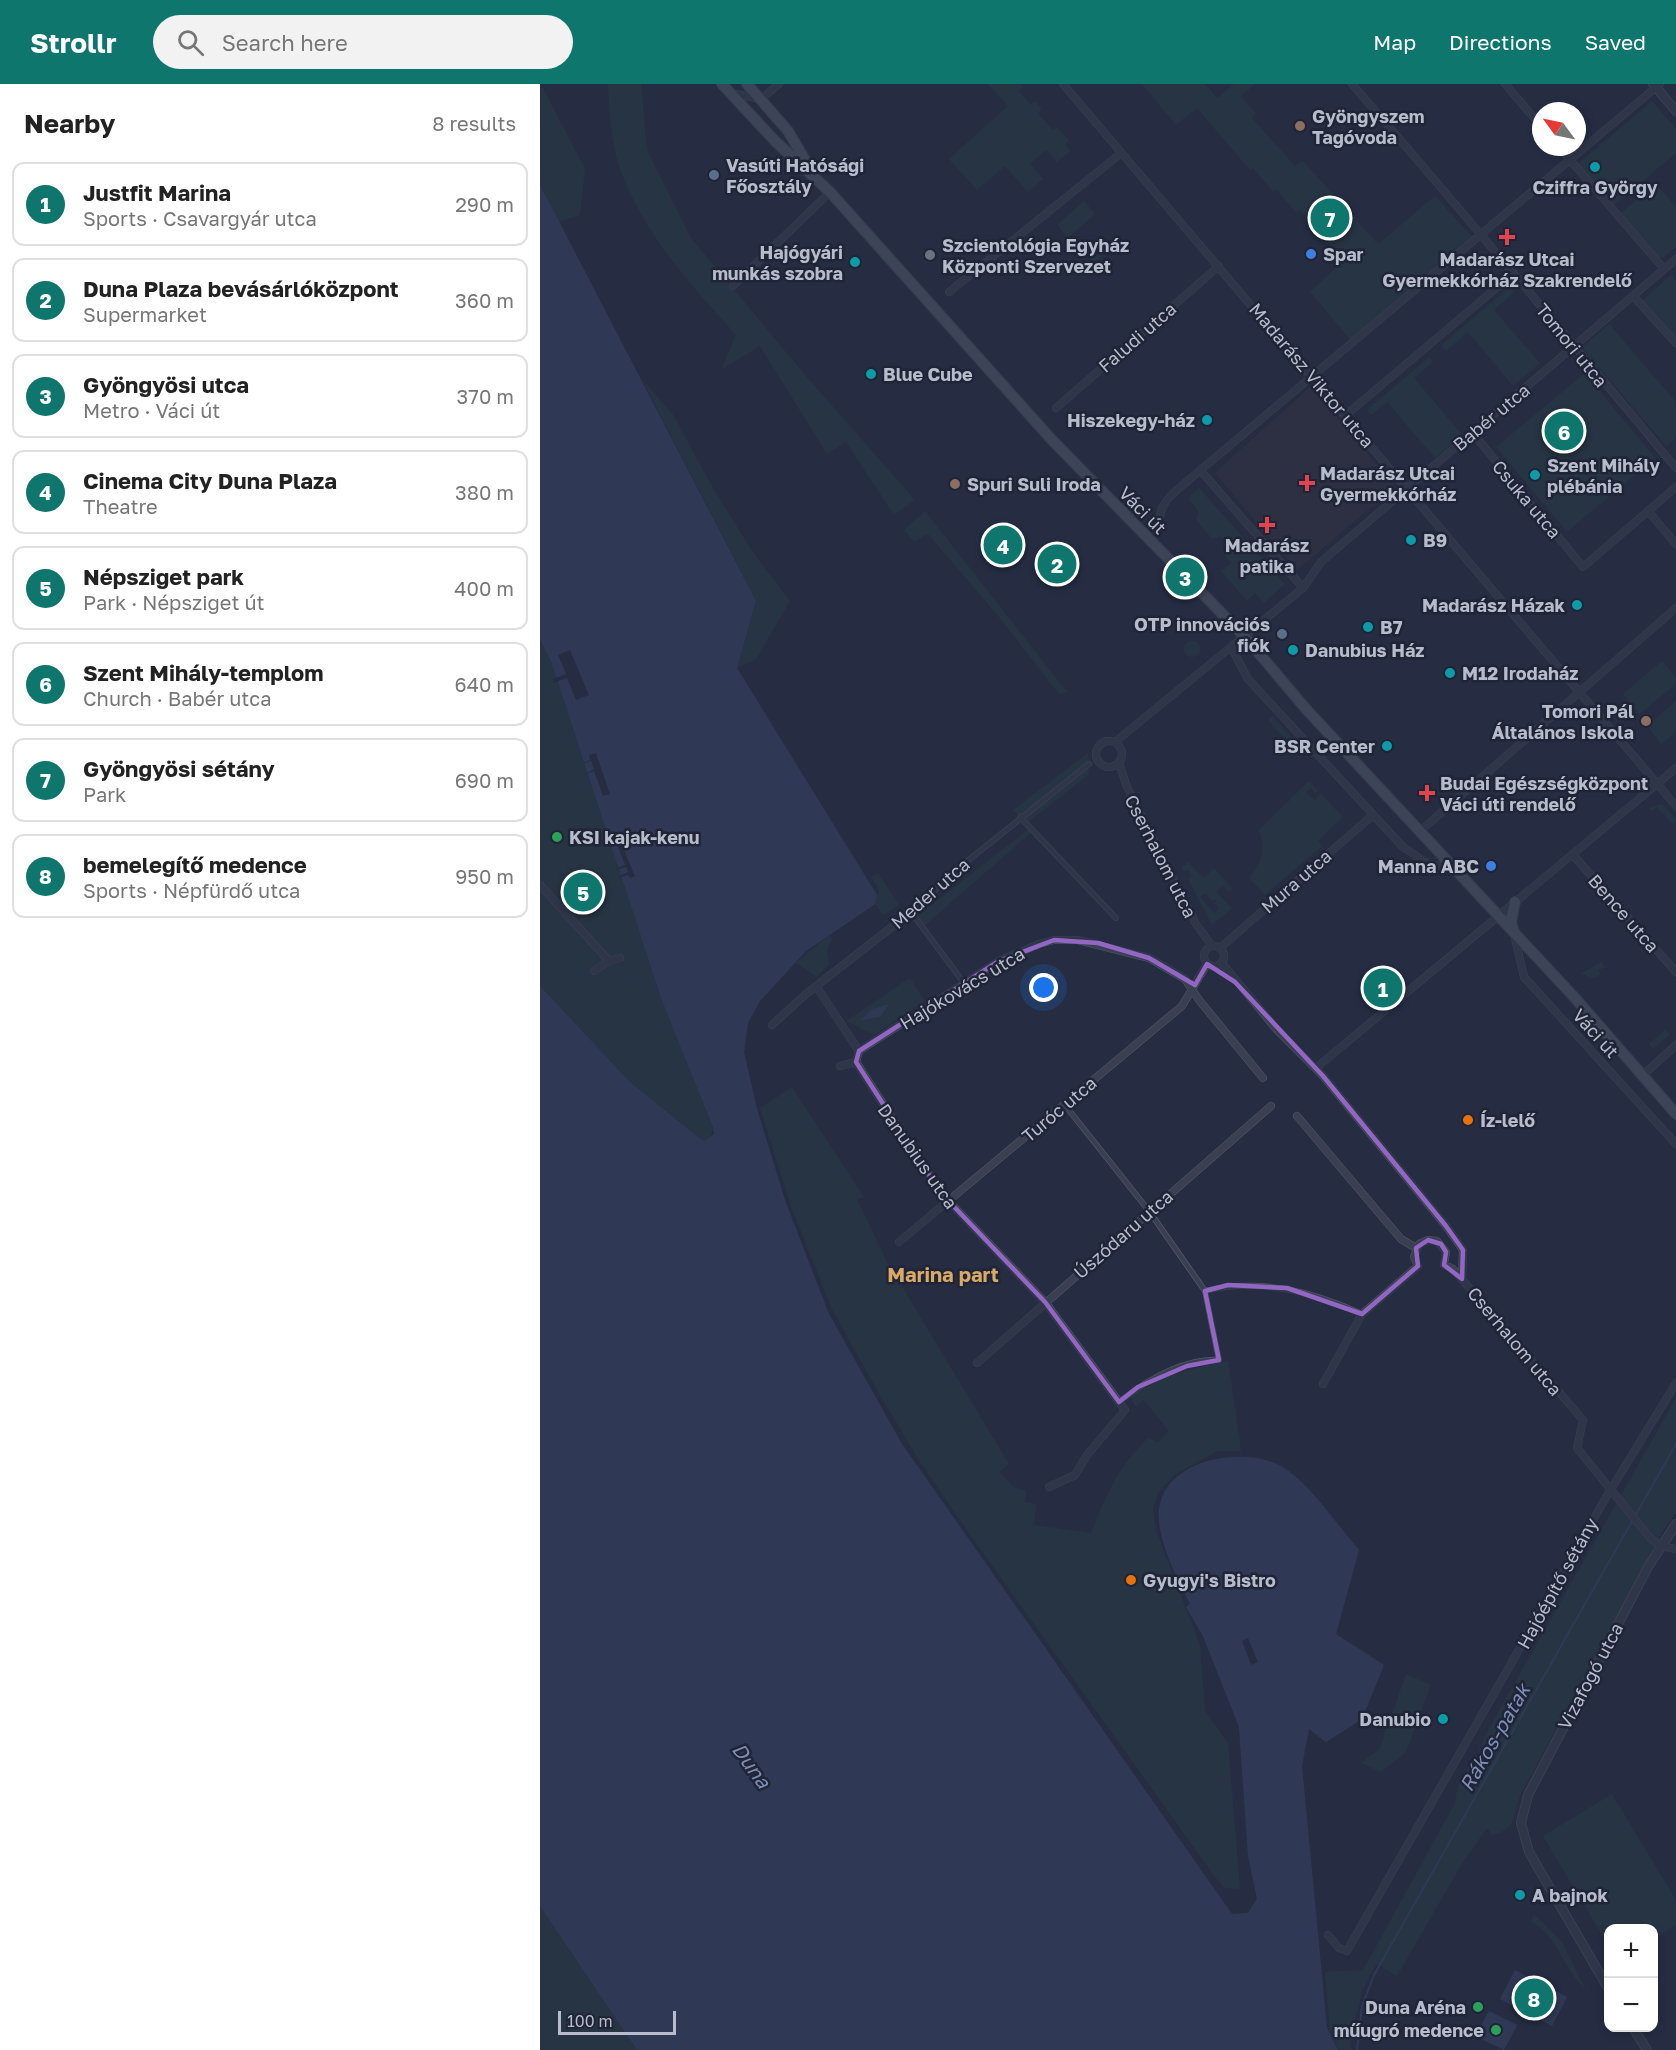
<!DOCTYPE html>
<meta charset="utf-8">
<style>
body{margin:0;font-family:"Golos Text",sans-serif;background:#f2f2f2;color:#222}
.controls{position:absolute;right:18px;bottom:18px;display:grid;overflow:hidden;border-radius:12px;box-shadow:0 3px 9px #0003}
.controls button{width:54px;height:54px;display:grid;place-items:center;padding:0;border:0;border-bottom:2px solid #e0e0e0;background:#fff;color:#222;font:30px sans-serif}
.compass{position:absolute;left:992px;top:18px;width:54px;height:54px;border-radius:50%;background:#fff;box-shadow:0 3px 9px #0003;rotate:303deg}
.scale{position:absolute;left:18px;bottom:15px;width:118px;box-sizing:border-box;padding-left:6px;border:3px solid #b7bccc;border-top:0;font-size:16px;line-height:21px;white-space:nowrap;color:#b7bccc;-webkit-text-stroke:4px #1f2537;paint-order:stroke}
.you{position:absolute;left:504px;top:904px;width:21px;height:21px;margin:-15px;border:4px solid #fff;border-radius:50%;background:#1a73e8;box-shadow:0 0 0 9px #1a73e833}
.badge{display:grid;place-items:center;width:39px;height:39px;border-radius:50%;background:#0f766e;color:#fff;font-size:20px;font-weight:700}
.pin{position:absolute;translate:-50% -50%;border:3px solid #fff;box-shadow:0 2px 6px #0006}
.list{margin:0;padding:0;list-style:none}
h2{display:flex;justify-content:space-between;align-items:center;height:78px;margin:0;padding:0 24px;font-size:26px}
h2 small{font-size:20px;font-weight:400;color:#767676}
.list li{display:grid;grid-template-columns:39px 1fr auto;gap:18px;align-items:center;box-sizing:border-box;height:84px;margin:0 12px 12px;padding:0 12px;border:2px solid #e0e0e0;border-radius:12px}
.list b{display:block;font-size:22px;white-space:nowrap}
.list p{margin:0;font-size:20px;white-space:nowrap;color:#767676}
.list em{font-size:20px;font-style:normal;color:#767676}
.icon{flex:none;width:33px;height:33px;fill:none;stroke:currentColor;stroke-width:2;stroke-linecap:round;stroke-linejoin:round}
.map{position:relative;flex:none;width:1136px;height:1966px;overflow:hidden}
header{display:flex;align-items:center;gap:36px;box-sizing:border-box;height:84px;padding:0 30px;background:#0f766e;color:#fff}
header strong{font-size:28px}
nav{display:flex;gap:33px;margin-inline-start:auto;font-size:21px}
.search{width:420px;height:54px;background:#f2f2f2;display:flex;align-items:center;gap:15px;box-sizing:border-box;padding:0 21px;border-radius:33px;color:#767676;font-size:22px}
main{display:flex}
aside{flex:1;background:#fff}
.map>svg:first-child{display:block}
.medical{fill:#373243}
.green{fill:#283c43;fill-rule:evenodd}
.water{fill:#3b486c}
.pier{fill:#262d43}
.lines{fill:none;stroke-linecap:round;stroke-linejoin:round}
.stream{stroke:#3b486c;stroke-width:2}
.pedestrian-casing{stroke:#525869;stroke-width:6}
.minor-casing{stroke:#525869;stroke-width:8}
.tertiary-casing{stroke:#525869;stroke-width:10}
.primary-casing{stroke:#44495b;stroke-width:12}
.pedestrian{stroke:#3a4052;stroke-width:4.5}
.minor{stroke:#3a4052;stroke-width:7}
.tertiary{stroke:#3a4052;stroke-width:8}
.primary{stroke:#585f72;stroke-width:10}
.marked{fill:none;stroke:#9366c4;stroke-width:4.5;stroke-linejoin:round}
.education-dot{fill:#8d6e63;stroke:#1f2537;stroke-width:2}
.culture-dot{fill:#0f9aa8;stroke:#1f2537;stroke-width:2}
.service-dot{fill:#5c6f8a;stroke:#1f2537;stroke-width:2}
.health-dot{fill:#e0444e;stroke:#1f2537;stroke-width:2}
.shop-dot{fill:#3f7fe0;stroke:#1f2537;stroke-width:2}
.worship-dot{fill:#6b7280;stroke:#1f2537;stroke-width:2}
.leisure-dot{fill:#2e9e5b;stroke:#1f2537;stroke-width:2}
.food-dot{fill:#e8710a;stroke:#1f2537;stroke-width:2}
.labels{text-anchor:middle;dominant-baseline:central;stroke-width:5;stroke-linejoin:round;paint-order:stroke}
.poi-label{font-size:18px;font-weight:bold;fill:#b7bccc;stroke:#1f2537;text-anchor:start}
.street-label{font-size:18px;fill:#b7bccc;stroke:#1f2537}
.neighbourhood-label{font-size:20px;font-weight:bold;fill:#d9a965;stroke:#1f2537}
.water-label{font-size:20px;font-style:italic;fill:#7d8db4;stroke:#1f2537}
</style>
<header>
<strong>Strollr</strong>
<div class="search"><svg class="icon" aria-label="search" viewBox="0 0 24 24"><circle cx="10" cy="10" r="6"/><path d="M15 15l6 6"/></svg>Search here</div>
<nav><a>Map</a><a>Directions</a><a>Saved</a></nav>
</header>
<main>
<aside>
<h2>Nearby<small>8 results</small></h2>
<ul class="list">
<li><span class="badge">1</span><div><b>Justfit Marina</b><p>Sports · Csavargyár utca</p></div><em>290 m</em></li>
<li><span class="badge">2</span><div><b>Duna Plaza bevásárlóközpont</b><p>Supermarket</p></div><em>360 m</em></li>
<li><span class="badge">3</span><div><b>Gyöngyösi utca</b><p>Metro · Váci út</p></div><em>370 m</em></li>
<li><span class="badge">4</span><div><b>Cinema City Duna Plaza</b><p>Theatre</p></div><em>380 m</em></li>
<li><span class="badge">5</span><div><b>Népsziget park</b><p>Park · Népsziget út</p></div><em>400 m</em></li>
<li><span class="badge">6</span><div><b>Szent Mihály-templom</b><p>Church · Babér utca</p></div><em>640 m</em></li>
<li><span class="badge">7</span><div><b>Gyöngyösi sétány</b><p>Park</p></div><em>690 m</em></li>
<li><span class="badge">8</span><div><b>bemelegítő medence</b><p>Sports · Népfürdő utca</p></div><em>950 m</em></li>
</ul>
</aside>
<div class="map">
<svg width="1136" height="1966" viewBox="0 0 1136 1966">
<rect width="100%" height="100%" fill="#262d43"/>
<path class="medical" d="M771 302 855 403 757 486 675 389Z"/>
<g class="green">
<path d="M1 0 45 85 40 131 18 138 0 101Z"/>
<path d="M68 0H101L107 66 151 154 266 292 375 416 354 431 306 358 287 370 220 262 181 286 196 251C150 200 102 148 79 82 71 57 69 27 68 0Z"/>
<path d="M448 0H480L483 3 479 7 491 21 495 17 502 25 498 29 513 46 517 43 529 57 525 60 530 67 517 78 506 66 490 79 503 95 488 108 465 82 437 106 409 75 468 22Z"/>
<path d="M602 0H665L677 14 694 0H715L701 12 716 29 712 34 755 82 762 77 764 78 838 160 895 112 936 157 813 259 770 208 803 177 760 126 756 129 737 106 733 108 713 84 710 86 657 24 636 41Z"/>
<path d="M1112 17 1136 45V69L1074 121 1038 80Z"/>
<path d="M1116 100 1136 123V163L1124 173H1118L1081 129Z"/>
<path d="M544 117 555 130 528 154 517 141Z"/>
<path d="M562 159 569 167 554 180 547 172Z"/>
<circle cx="538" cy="183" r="7"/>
<path d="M1131 191 1136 197V255L1102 217Z"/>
<path d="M970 203 974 208 954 226 1000 279 973 302 928 248 906 267 901 261Z"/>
<path d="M1069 240 1136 318V354L1126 362 1042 263Z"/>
<path d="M889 273 893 278 874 294 922 351 895 374 847 318 831 331 827 326Z"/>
<path d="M1045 289 1115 374 1027 448 956 363Z"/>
<path d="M102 295 134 332 170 399 212 467 250 517 216 575 197 584 216 517Z"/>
<path d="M659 404 745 500 724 519 715 509 707 517 681 487 691 479 684 471 692 464 681 452 672 455 656 436 659 428 648 414Z"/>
<path d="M385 427 527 608 519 610 455 528 388 450 374 458 364 446Z"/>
<path d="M0 555 12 580 122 917 173 1043 170 1055 165 1057 158 1053 90 998 0 902Z"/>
<circle cx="652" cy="565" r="8"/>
<path d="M1122 577 1136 594V600L1099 630 1083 610Z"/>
<path d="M1136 617V648L1121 660 1107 642Z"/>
<path d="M732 632 757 659 753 664 728 636Z"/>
<path d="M548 669 549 689 547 692 486 740 473 726Z"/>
<path d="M769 697 778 707 775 709 771 704 766 708 775 717 780 709 803 733 778 757 782 762 725 811 709 794C722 778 726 766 719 746Z"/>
<path d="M1122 720 1136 735 1132 739 1117 723 1112 727 1109 724Z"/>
<path d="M490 744 493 747 382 844 375 834Z"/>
<path d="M648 778 664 794 674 784 693 805 689 808 683 802 676 808 692 824 672 841 648 795 651 792 648 786 644 788 642 784ZM665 809 672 817 675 815 677 817 675 819 679 825 674 829 660 813Z"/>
<path d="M338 789 359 821 343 831 335 820 339 806 331 793Z"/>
<path d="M289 851 292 855 287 867 289 880 277 893 256 879Z"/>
<path d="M1062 877 1064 884 1058 886 1060 890 1054 894 1041 890Z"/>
<path d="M370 894 385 917 334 951 306 937Z"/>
<path d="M1125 946 1130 951 1113 965 1109 960Z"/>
<path d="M252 1003 324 1113 317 1115 346 1176 469 1380 459 1388 473 1402 486 1407 485 1418 496 1420 494 1441 551 1449C565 1413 579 1381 608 1354L618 1358 629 1347 604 1316 596 1323 589 1312 625 1292 688 1276 701 1367H677L634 1391 618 1409 613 1425 616 1446 660 1561 665 1627 688 1659 700 1805 685 1804 675 1793 431 1452 380 1378 337 1306 292 1225 252 1125 220 1024Z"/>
<path d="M1136 1314V1429L1126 1442 982 1708C972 1729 979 1745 952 1751L947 1744 923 1778 857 1892 836 1880 822 1907 810 1959 811 1966H799L790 1947 785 1888 823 1886 914 1721 920 1694 937 1673 944 1653Z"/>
<path d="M866 1590 891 1601 866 1668 841 1688 821 1679 839 1666Z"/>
<path d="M1072 1710 1136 1816V1841L1114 1854V1844H1068V1861L1003 1752Z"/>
<path d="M0 1822 97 1966H0Z"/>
<path d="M994 1830 1022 1858 1046 1906C1023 1885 1019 1853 991 1837Z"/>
</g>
<g class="water">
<path d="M0 101 216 517 197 584 337 811 335 820 266 867 220 917 208 939 204 968 217 1025 246 1119 289 1230 362 1360 692 1830 708 1829 717 1815 708 1772 699 1643 663 1552 646 1523 650 1520C637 1495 613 1448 620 1420 630 1374 705 1362 741 1382 769 1398 797 1441 819 1466L796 1550 844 1581 822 1635 786 1658 769 1645 762 1682 787 1944 798 1966H97L0 1822V902L90 998 158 1053 165 1057 174 1050 173 1043 122 917 12 580 0 555Z"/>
<path d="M349 920 340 933 321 936 332 925Z"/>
<path d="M975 1886 1027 1913 1012 1942 960 1915Z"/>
<path d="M949 1927 977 1941 964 1966 935 1952Z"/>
</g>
<g class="pier">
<path d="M30 566 49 611 36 616 27 594 14 599 13 595 26 590 18 571Z"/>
<path d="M56 669 70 710 63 712 54 687 44 691 54 685 51 677 40 680 50 676 49 671Z"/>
<path d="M81 759 95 792 90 794 88 791 80 794 79 792 88 788 86 783 77 786 76 784 85 781 77 761Z"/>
<path d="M708 1554 718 1578 711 1581 702 1557Z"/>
</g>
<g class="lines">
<path class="stream" d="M817 1966 822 1922 834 1891 1136 1360"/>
<defs>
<g id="pedestrian">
<path d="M480 733 576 834"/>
<path d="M424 899 371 828 426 778 549 680"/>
<path d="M524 1020 609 1127 665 1207 679 1276C644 1274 606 1297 579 1318"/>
<path d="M665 1207C720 1194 772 1207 822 1230"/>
</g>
<g id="minor">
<path d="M523 0 1136 722"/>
<path d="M812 0C922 127 1029 255 1136 384"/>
<path d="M965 0 1001 42"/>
<path d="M191 9 221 15 239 0"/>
<path d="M1019 63 1124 185"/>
<path d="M193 202 290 108"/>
<path d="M409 208 580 70"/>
<path d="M1094 213 1136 259"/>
<path d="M516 324 679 182"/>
<path d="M806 331 974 189"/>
<path d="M932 348 1043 483 1136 403"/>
<path d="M661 387 763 504"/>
<path d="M1108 427 1136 460"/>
<path d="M620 436C619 417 638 406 651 394L1120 0"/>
<path d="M692 565 708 595 862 762 888 780 913 784"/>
<circle cx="569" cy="670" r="13"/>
<path d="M575 658 763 504 781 478 1136 175"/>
<path d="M579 679 587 703 656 840 672 862"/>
<path d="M879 748 1136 524"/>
<path d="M1033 771 1136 888"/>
<path d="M0 801 69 877 54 887"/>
<path d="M974 850 984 893 1136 1060"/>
<circle cx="674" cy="872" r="10"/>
<path d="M680 864 833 731"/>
<path d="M69 877 80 874"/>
<path d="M682 879 737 946 783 992 906 1142 923 1166 922 1195"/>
<path d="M276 902 319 967"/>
<path d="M232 941 266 910 371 828"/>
<path d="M316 978 400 1108 505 1218 585 1326 547 1371 535 1391 509 1403"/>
<path d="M300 982 316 978 319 967 459 877 499 860 514 856H538L609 874 645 895 659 916 723 994"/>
<path d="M776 984 1136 684"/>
<path d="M1102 992 1136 961"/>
<path d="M757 1032 861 1155 876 1164"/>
<path d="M359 1158 642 922 667 880"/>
<path d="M437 1279 731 1022"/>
<path d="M783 1300 822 1230 878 1182 874 1173 879 1160 888 1156 897 1157 906 1168 904 1181 913 1185 1043 1336 1037 1364 1111 1455 1121 1462 1136 1465"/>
<path d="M788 1851 799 1864 807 1867 1065 1415 1136 1299"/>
</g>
<g id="tertiary">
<path d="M1113 0 1136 27"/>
<path d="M1068 1904 989 1768 981 1739 988 1711 1108 1483 1136 1440"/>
<path d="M1093 1944 1107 1966"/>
</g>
<g id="primary">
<path d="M182 0 235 57 290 108 512 356 706 554 766 625 1035 914 1136 1030"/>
<path d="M207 0 248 47 268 81"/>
<path d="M974 848 971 838 975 818"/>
</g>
</defs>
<use href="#pedestrian" class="pedestrian-casing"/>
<use href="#minor" class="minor-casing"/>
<use href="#tertiary" class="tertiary-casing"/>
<use href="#primary" class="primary-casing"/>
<use href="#pedestrian" class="pedestrian"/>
<use href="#minor" class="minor"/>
<use href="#tertiary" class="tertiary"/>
<use href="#primary" class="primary"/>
</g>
<path d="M0 0H1136V1966H0ZM514 856 558 859 609 874 655 901 667 880 695 898 783 992 906 1142 923 1166 922 1195 904 1181 906 1168 901 1160 888 1156 876 1164 878 1182 822 1230 747 1204 688 1201 665 1207 679 1276 647 1282 598 1303 579 1318 505 1218 400 1108 316 978 319 967 459 877Z" fill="#262d43" fill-opacity=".55" fill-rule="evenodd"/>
<path class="marked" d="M514 856 558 859 609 874 655 901 667 880 695 898 783 992 906 1142 923 1166 922 1195 904 1181 906 1168 901 1160 888 1156 876 1164 878 1182 822 1230 747 1204 688 1201 665 1207 679 1276 647 1282 598 1303 579 1318 505 1218 400 1108 316 978 319 967 459 877Z"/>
<g class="education-dot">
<circle cx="760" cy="42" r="6"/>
<circle cx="415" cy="400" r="6"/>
<circle cx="1106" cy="637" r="6"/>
</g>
<g class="culture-dot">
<circle cx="1055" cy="83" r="6"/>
<circle cx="315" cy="178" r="6"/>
<circle cx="331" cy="290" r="6"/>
<circle cx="667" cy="336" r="6"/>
<circle cx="995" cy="391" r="6"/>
<circle cx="871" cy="456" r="6"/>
<circle cx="1037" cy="521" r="6"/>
<circle cx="828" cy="543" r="6"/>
<circle cx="753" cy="566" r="6"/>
<circle cx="910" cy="589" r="6"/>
<circle cx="847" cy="662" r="6"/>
<circle cx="903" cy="1635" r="6"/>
<circle cx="980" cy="1811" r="6"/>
</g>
<g class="service-dot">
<circle cx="174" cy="91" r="6"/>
<circle cx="742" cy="550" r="6"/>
</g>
<g class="health-dot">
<path d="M964 144h6v6h6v6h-6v6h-6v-6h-6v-6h6z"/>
<path d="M764 390h6v6h6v6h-6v6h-6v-6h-6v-6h6z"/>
<path d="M724 432h6v6h6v6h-6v6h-6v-6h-6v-6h6z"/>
<path d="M884 700h6v6h6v6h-6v6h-6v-6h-6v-6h6z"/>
</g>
<g class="shop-dot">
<circle cx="771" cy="170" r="6"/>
<circle cx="951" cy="782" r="6"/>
</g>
<circle class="worship-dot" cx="390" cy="171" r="6"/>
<g class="leisure-dot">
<circle cx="17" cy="753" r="6"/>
<circle cx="938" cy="1923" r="6"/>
<circle cx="956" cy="1946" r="6"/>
</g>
<g class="food-dot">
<circle cx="928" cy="1036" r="6"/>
<circle cx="591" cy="1496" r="6"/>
</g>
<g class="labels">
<g class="poi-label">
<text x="772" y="32">Gyöngyszem<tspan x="772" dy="21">Tagóvoda</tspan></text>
<text x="186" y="81">Vasúti Hatósági<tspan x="186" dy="21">Főosztály</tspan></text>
<text x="1055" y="103" text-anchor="middle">Cziffra György</text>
<text x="402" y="161">Szcientológia Egyház<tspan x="402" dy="21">Központi Szervezet</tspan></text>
<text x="303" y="168" text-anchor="end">Hajógyári<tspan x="303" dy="21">munkás szobra</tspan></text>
<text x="783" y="170">Spar</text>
<text x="967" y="175" text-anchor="middle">Madarász Utcai<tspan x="967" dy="21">Gyermekkórház Szakrendelő</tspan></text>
<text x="343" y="290">Blue Cube</text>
<text x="655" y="336" text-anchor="end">Hiszekegy-ház</text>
<text x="1007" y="381">Szent Mihály<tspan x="1007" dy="21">plébánia</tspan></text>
<text x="780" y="389">Madarász Utcai<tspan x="780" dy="21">Gyermekkórház</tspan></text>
<text x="427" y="400">Spuri Suli Iroda</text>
<text x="883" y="456">B9</text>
<text x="727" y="461" text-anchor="middle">Madarász<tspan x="727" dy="21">patika</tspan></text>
<text x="1025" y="521" text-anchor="end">Madarász Házak</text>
<text x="730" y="540" text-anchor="end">OTP innovációs<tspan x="730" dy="21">fiók</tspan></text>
<text x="840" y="543">B7</text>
<text x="765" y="566">Danubius Ház</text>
<text x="922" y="589">M12 Irodaház</text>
<text x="1094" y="627" text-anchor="end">Tomori Pál<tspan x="1094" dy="21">Általános Iskola</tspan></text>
<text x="835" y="662" text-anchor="end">BSR Center</text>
<text x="900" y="699">Budai Egészségközpont<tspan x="900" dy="21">Váci úti rendelő</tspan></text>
<text x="29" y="753">KSI kajak-kenu</text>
<text x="939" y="782" text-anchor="end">Manna ABC</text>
<text x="940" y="1036">Íz-lelő</text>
<text x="603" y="1496">Gyugyi's Bistro</text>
<text x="891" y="1635" text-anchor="end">Danubio</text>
<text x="992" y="1811">A bajnok</text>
<text x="926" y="1923" text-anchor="end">Duna Aréna</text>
<text x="944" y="1946" text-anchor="end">műugró medence</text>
</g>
<g class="street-label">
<text transform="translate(597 253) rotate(-41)">Faludi utca</text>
<text transform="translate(1032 261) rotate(51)">Tomori utca</text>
<text transform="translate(772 291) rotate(50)">Madarász Viktor utca</text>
<text transform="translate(951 333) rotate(-40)">Babér utca</text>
<text transform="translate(987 415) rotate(50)">Csuka utca</text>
<text transform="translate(603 426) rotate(45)">Váci út</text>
<text transform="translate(621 772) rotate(63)">Cserhalom utca</text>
<text transform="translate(756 797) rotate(-41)">Mura utca</text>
<text transform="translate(390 809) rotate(-41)">Meder utca</text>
<text transform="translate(1084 829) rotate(49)">Bence utca</text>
<text transform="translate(422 904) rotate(-31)">Hajókovács utca</text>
<text transform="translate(1056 949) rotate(48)">Váci út</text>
<text transform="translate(519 1025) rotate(-40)">Turóc utca</text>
<text transform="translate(378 1072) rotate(55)">Danubius utca</text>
<text transform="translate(583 1150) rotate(-41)">Úszódaru utca</text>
<text transform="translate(975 1257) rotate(50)">Cserhalom utca</text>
<text transform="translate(1017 1499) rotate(-61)">Hajóépítő sétány</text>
<text transform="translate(1050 1592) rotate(-62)">Vizafogó utca</text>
</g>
<g class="neighbourhood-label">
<text x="403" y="1190">Marina part</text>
</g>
<g class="water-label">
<text transform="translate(954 1653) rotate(-60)">Rákos-patak</text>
<text transform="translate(212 1681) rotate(54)">Duna</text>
</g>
</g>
</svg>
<div class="controls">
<button>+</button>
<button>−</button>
</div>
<svg class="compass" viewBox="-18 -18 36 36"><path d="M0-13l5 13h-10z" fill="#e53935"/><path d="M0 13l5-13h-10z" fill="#767676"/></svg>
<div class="scale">100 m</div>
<div class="you"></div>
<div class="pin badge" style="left:843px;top:904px">1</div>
<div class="pin badge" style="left:517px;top:480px">2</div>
<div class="pin badge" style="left:645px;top:493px">3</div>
<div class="pin badge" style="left:463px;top:461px">4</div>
<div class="pin badge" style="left:43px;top:808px">5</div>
<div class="pin badge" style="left:1024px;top:347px">6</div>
<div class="pin badge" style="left:790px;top:134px">7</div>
<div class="pin badge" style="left:994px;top:1914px">8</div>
</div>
</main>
